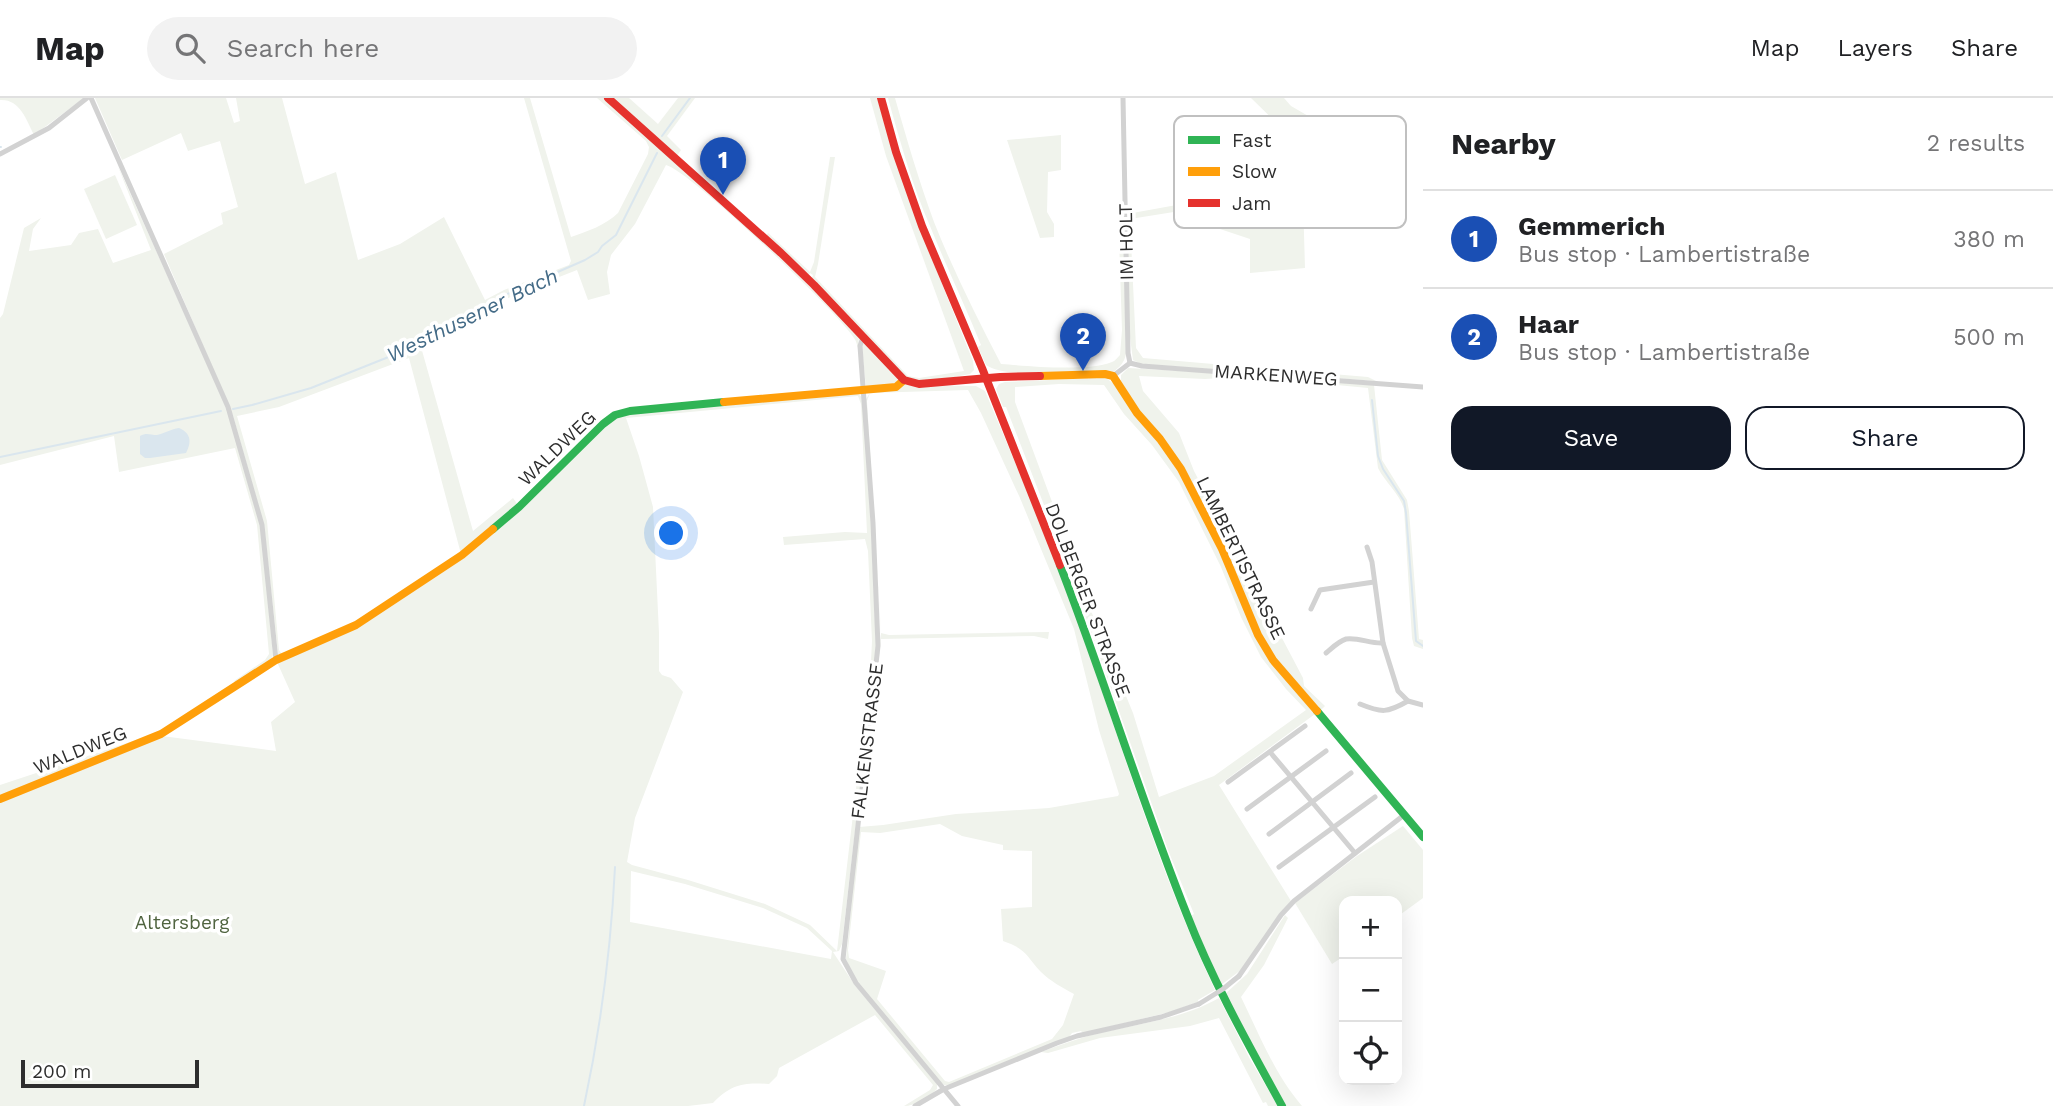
<!DOCTYPE html>
<meta charset="utf-8">
<style>
body{margin:0;font-family:"Work Sans",sans-serif;background:#f2f2f2;color:#202124}
.controls{position:absolute;right:21px;bottom:21px;display:grid;overflow:hidden;border-radius:14px;box-shadow:0 7px 28px #0002}
.controls button{width:63px;height:63px;display:grid;place-items:center;padding:0;border:0;border-bottom:2px solid #e0e0e0;background:#fff;color:#202124;font:35px sans-serif}
.scale{position:absolute;left:21px;bottom:18px;width:178px;box-sizing:border-box;padding-left:7px;border:4px solid #2d2d2d;border-top:0;font-size:19px;line-height:24px;white-space:nowrap;color:#2d2d2d;-webkit-text-stroke:5px #fff;paint-order:stroke}
.you{position:absolute;left:672px;top:436px;width:24px;height:24px;margin:-18px;border:5px solid #fff;border-radius:50%;background:#1a73e8;box-shadow:0 0 0 10px #1a73e833}
.badge{display:grid;place-items:center;width:46px;height:46px;border-radius:50%;background:#111827;color:#fff;font-size:23px;font-weight:700}
.pin{position:absolute;translate:-50% -58px;filter:drop-shadow(0 2px 4px #0008)}
.pin::after{content:'';position:absolute;top:37px;width:24px;height:21px;background:inherit;clip-path:polygon(0 0,100% 0,50% 100%)}
.list{margin:0;padding:0;list-style:none}
h2{display:flex;justify-content:space-between;align-items:center;height:91px;margin:0;padding:0 28px;font-size:30px}
h2 small{font-size:23px;font-weight:400;color:#757577}
.list li{display:grid;grid-template-columns:46px 1fr auto;gap:21px;align-items:center;box-sizing:border-box;height:98px;padding:0 28px;border-top:2px solid #e0e0e0}
.list b{display:block;font-size:26px;white-space:nowrap}
.list p{margin:0;font-size:23px;white-space:nowrap;color:#757577}
.list em{font-size:23px;font-style:normal;color:#757577}
.actions{display:flex;gap:14px;padding:21px 28px}
.actions a{flex:1;padding:16px 0;border:2px solid #111827;border-radius:21px;text-align:center;font-size:24px;color:#111827}
.actions .main{background:#111827;color:#fff}
.icon{flex:none;width:38px;height:38px;fill:none;stroke:currentColor;stroke-width:2;stroke-linecap:round;stroke-linejoin:round}
.map{position:relative;flex:none;width:1423px;height:1008px;overflow:hidden}
header{display:flex;align-items:center;gap:42px;box-sizing:border-box;height:98px;padding:0 35px;background:#fff;border-bottom:2px solid #e0e0e0}
header strong{font-size:33px}
nav{display:flex;gap:38px;margin-inline-start:auto;font-size:24px}
.search{width:490px;height:63px;background:#f2f2f2;display:flex;align-items:center;gap:18px;box-sizing:border-box;padding:0 24px;border-radius:38px;color:#757577;font-size:26px}
main{display:flex}
aside{flex:1;background:#fff}
.map>svg:first-child{display:block}
.green{fill:#f0f3ec;fill-rule:evenodd}
.water{fill:#dae6ee}
.lines{fill:none;stroke-linecap:round;stroke-linejoin:round}
.stream{stroke:#dae6ee;stroke-width:2}
.street{stroke:#d2d2d2;stroke-width:5}
.fast{stroke:#30b455;stroke-width:8}
.slow{stroke:#ff9f0a;stroke-width:8}
.jam{stroke:#e5322d;stroke-width:8}
.street-bridge{stroke:#d2d2d2;stroke-width:5}
.labels{text-anchor:middle;dominant-baseline:central;stroke-width:7;stroke-linejoin:round;paint-order:stroke}
.street-label{font-size:19px;fill:#2d2d2d;stroke:#fff}
.park-label{font-size:19px;fill:#506440;stroke:#fff}
.water-label{font-size:21px;font-style:italic;fill:#446b87;stroke:#fff}
.key{fill:#fff;stroke:#c0c0c0;stroke-width:2}
.key-label{font-size:19px;fill:#2d2d2d}
</style>
<header>
<strong>Map</strong>
<div class="search"><svg class="icon" aria-label="search" viewBox="0 0 24 24"><circle cx="10" cy="10" r="6"/><path d="M15 15l6 6"/></svg>Search here</div>
<nav><a>Map</a><a>Layers</a><a>Share</a></nav>
</header>
<main>
<div class="map">
<svg width="1423" height="1008" viewBox="0 0 1423 1008">
<rect width="100%" height="100%" fill="#fff"/>
<g class="green">
<path d="M0 0H84L34 37C26 21 20 1 0 2Z"/>
<path d="M95 0H226L234 25 240 23 236 0H282L305 86 336 74 358 162 400 146 444 119 485 202 504 192 569 167 571 163 524 0H530L571 139C586 134 606 127 618 115L648 56 649 49 646 43 597 0H603C690 78 779 153 859 239L858 250C857 247 856 242 854 240 838 214 689 72 666 67L635 126 611 157 607 174 610 196 588 202 577 172 521 194 488 210 421 249 473 433 513 400 518 407 615 320 632 315 857 295 862 299 871 424 876 549 842 846 839 853 833 854 854 886 937 986V991C929 1000 915 1008 904 1008L930 992 933 987 875 917 779 970 777 978 769 986C744 984 731 986 713 1005L688 1008H0V687L160 634 162 638 276 653 271 624 295 604 277 564 357 528 461 456 409 260 279 309 237 318 267 423 279 552 281 555 288 554 281 557 278 556 264 427 233 318 164 156 223 126 221 115 238 109 220 43 188 53 181 35 122 62ZM858 298 861 306 867 435 845 434 783 439 784 447 865 441 868 453 872 543 871 563 837 853 810 827 765 806 688 782 632 767 627 764 635 720 683 594 671 580 662 577 659 573V535L653 409 639 358 626 320ZM631 773 685 786 763 810 807 830 832 853 831 861 630 824Z"/>
<path d="M611 0H629L658 26 678 0H695L667 38 681 52 677 58Z"/>
<path d="M870 0H877C902 90 938 176 973 263L974 272 970 276C948 280 922 288 901 276L812 180 813 177 810 175 809 177 766 138 768 135 810 174 814 164 830 59H835L818 166 815 179 908 278 919 280 964 273 886 58Z"/>
<path d="M888 0H895C907 42 919 83 934 124 953 172 977 220 1001 266 1028 268 1087 274 1112 264 1115 263 1117 260 1120 257L1122 232 1119 140H1124L1126 256C1124 265 1120 269 1113 274 1085 273 1007 282 986 267L978 249 981 247C965 207 946 168 930 128 912 87 900 43 888 0Z"/>
<path d="M1251 0H1284L1291 8 1310 19V39H1295L1288 36Z"/>
<path d="M1061 37V72L1048 74 1047 114 1054 126V139L1040 140 1007 42Z"/>
<path d="M117 66 226 308 261 426 273 557 270 564 236 586 234 583 265 562 269 556 257 427 235 350 119 374 114 338 0 367V220L3 216 24 130 41 120 33 131 29 153 71 147 79 135 98 131 113 165 151 152Z"/>
<path d="M115 77 137 127 106 141 84 91Z"/>
<path d="M1303 102 1305 170 1250 175V141L1211 128 1180 113 1130 121 1136 250 1143 260 1368 279 1376 283 1141 266 1133 262 1129 232 1127 116 1182 106 1211 113Z"/>
<path d="M864 245 897 280 898 285 866 290 862 249Z"/>
<path d="M1128 270 1235 276 1374 287 1382 362 1407 402 1409 413 1419 541 1423 542V551L1414 548 1412 540 1404 411C1399 395 1385 384 1378 370L1368 290 1295 283 1235 279 1205 281 1139 278 1143 293 1179 335 1194 373 1303 580 1304 588 1325 608 1321 612 1275 560 1261 535 1183 369 1140 314 1121 283V277Z"/>
<path d="M1096 280H1106L1114 286 1135 317 1158 343 1178 373 1219 452 1255 538 1315 616 1219 687 1291 803 1279 816 1245 869 1221 887 1191 818 1194 816 1168 752 1070 474 1006 309H1003L996 291 999 286 1005 284ZM1059 286 1104 287 1124 316 1152 347 1179 384 1221 469 1241 519 1261 559 1286 591 1306 612 1214 678 1159 699 1133 615 1057 430 1061 428 1015 304V289Z"/>
<path d="M904 287 976 288 985 293C1018 371 1051 450 1080 530 1123 651 1160 776 1215 892L1198 902V904L1170 914 1083 935 1081 933 1072 935 1069 939 952 987H944L940 984 857 884 846 861 859 729 883 727 956 716 1049 710 1118 698 1119 696 1099 632 1074 531 1020 400 981 315 968 292 870 295 867 303 881 535 889 537 1049 534 1048 541 1034 538 881 541 874 604 881 536 866 301 870 295ZM940 726 962 738 1003 747V752L1032 753V809L1001 811 1003 843C1027 851 1026 858 1041 874 1050 883 1063 890 1074 896L1063 927 1052 941 949 984 945 983 877 901 886 873 849 860 848 852 861 734 880 735Z"/>
<path d="M1403 728 1423 752V800L1397 819V803H1344V858L1332 866 1295 805 1357 758Z"/>
<path d="M1285 817 1288 820 1264 867 1241 899C1259 936 1275 977 1302 1008H1285L1225 896 1247 876Z"/>
<path d="M1219 900 1250 961 1278 1008H1268L1266 1004 1263 1005 1219 920 1190 928 1100 940 1048 955 1041 954C1062 946 1082 939 1104 934 1143 925 1184 920 1219 900Z"/>
</g>
<path class="water" d="M179 330C191 335 192 344 186 355L150 360H145L140 356V338C147 334 150 337 157 337 165 335 171 331 179 330Z"/>
<g class="lines">
<g class="stream">
<path d="M662 38 690 0"/>
<path d="M0 49H1"/>
<path d="M1372 302 1378 358 1383 371 1404 403 1406 415 1416 543 1423 548"/>
<path d="M233 311 252 307 311 290 406 252 435 238 494 202 585 162 598 154 602 148 616 137 657 55"/>
<path d="M0 359 221 313"/>
<path d="M584 1008C601 929 611 850 615 769"/>
</g>
<g class="street">
<path d="M91 0 228 309 262 427 276 562"/>
<path d="M1123 0 1128 255 1130 265"/>
<path d="M0 56 49 30 87 0"/>
<path d="M863 239 860 248 873 425 878 548 843 861 856 885 958 1008"/>
<path d="M1130 265 1142 268 1423 289"/>
<path d="M1113 278 1130 265"/>
<path d="M1311 511 1320 492 1374 484"/>
<path d="M1326 555C1332 550 1339 543 1346 541 1358 539 1371 546 1383 545"/>
<path d="M1408 603 1423 607"/>
<path d="M1360 606C1382 615 1387 615 1408 603L1398 593 1383 545 1372 464 1367 449"/>
<path d="M1270 654 1355 755"/>
<path d="M1228 684 1305 628"/>
<path d="M1247 711 1326 653"/>
<path d="M1269 736 1351 675"/>
<path d="M1279 769 1375 699"/>
<path d="M1239 878 1281 817 1294 803 1404 717"/>
<path d="M915 1008 944 991 1057 945 1077 938 1161 919 1199 906"/>
</g>
<g class="fast">
<path d="M493 431 519 409 603 326 615 317 630 313 724 304"/>
<path d="M1060 467C1105 583 1141 702 1187 817 1213 884 1248 946 1282 1008"/>
<path d="M1317 613 1423 739"/>
</g>
<g class="slow">
<path d="M1040 278 1105 276 1113 278 1137 315 1160 341 1181 371 1222 451 1258 537 1273 562 1317 613"/>
<path d="M724 304 896 289 904 282"/>
<path d="M0 701 161 636 276 562 356 527 462 457 493 431"/>
</g>
<g class="jam">
<path d="M608 0 781 155 814 187 904 282 919 286 1000 279 1040 278"/>
<path d="M881 0 896 54 922 128 982 270 1060 467"/>
</g>
<path class="street-bridge" d="M1199 906 1223 891 1239 878"/>
</g>
<g class="labels">
<g class="street-label">
<text transform="translate(1126 144) rotate(-91)">IM HOLT</text>
<text transform="translate(1276 277) rotate(4)">MARKENWEG</text>
<text transform="translate(557 350) rotate(-44)">WALDWEG</text>
<text transform="translate(1241 460) rotate(64)">LAMBERTISTRASSE</text>
<text transform="translate(1088 502) rotate(69)">DOLBERGER STRASSE</text>
<text transform="translate(867 643) rotate(-83)">FALKENSTRASSE</text>
<text transform="translate(80 652) rotate(-22)">WALDWEG</text>
</g>
<g class="park-label">
<text x="182" y="824">Altersberg</text>
</g>
<g class="water-label">
<text transform="translate(472 217) rotate(-26)">Westhusener Bach</text>
</g>
</g>
<rect x="1174" y="18" width="232" height="112" rx="10" class="key"/>
<rect x="1188" y="38" width="32" height="8" fill="#30b455"/>
<rect x="1188" y="69" width="32" height="9" fill="#ff9f0a"/>
<rect x="1188" y="101" width="32" height="8" fill="#e5322d"/>
<g class="key-label">
<text x="1232" y="49">Fast</text>
<text x="1232" y="80">Slow</text>
<text x="1232" y="112">Jam</text>
</g>
</svg>
<div class="controls">
<button>+</button>
<button>−</button>
<button><svg class="icon" aria-label="locate" viewBox="0 0 24 24"><circle cx="12" cy="12" r="6"/><path d="M12 2v4M12 18v4M2 12h4M18 12h4"/></svg></button>
</div>
<div class="scale">200 m</div>
<div class="you"></div>
<div class="pin badge" style="left:723px;top:97px;background:#1a4fb4">1</div>
<div class="pin badge" style="left:1083px;top:273px;background:#1a4fb4">2</div>
</div>
<aside>
<h2>Nearby<small>2 results</small></h2>
<ul class="list">
<li><span class="badge" style="background:#1a4fb4">1</span><div><b>Gemmerich</b><p>Bus stop · Lambertistraße</p></div><em>380 m</em></li>
<li><span class="badge" style="background:#1a4fb4">2</span><div><b>Haar</b><p>Bus stop · Lambertistraße</p></div><em>500 m</em></li>
</ul>
<div class="actions"><a class="main">Save</a><a>Share</a></div>
</aside>
</main>
